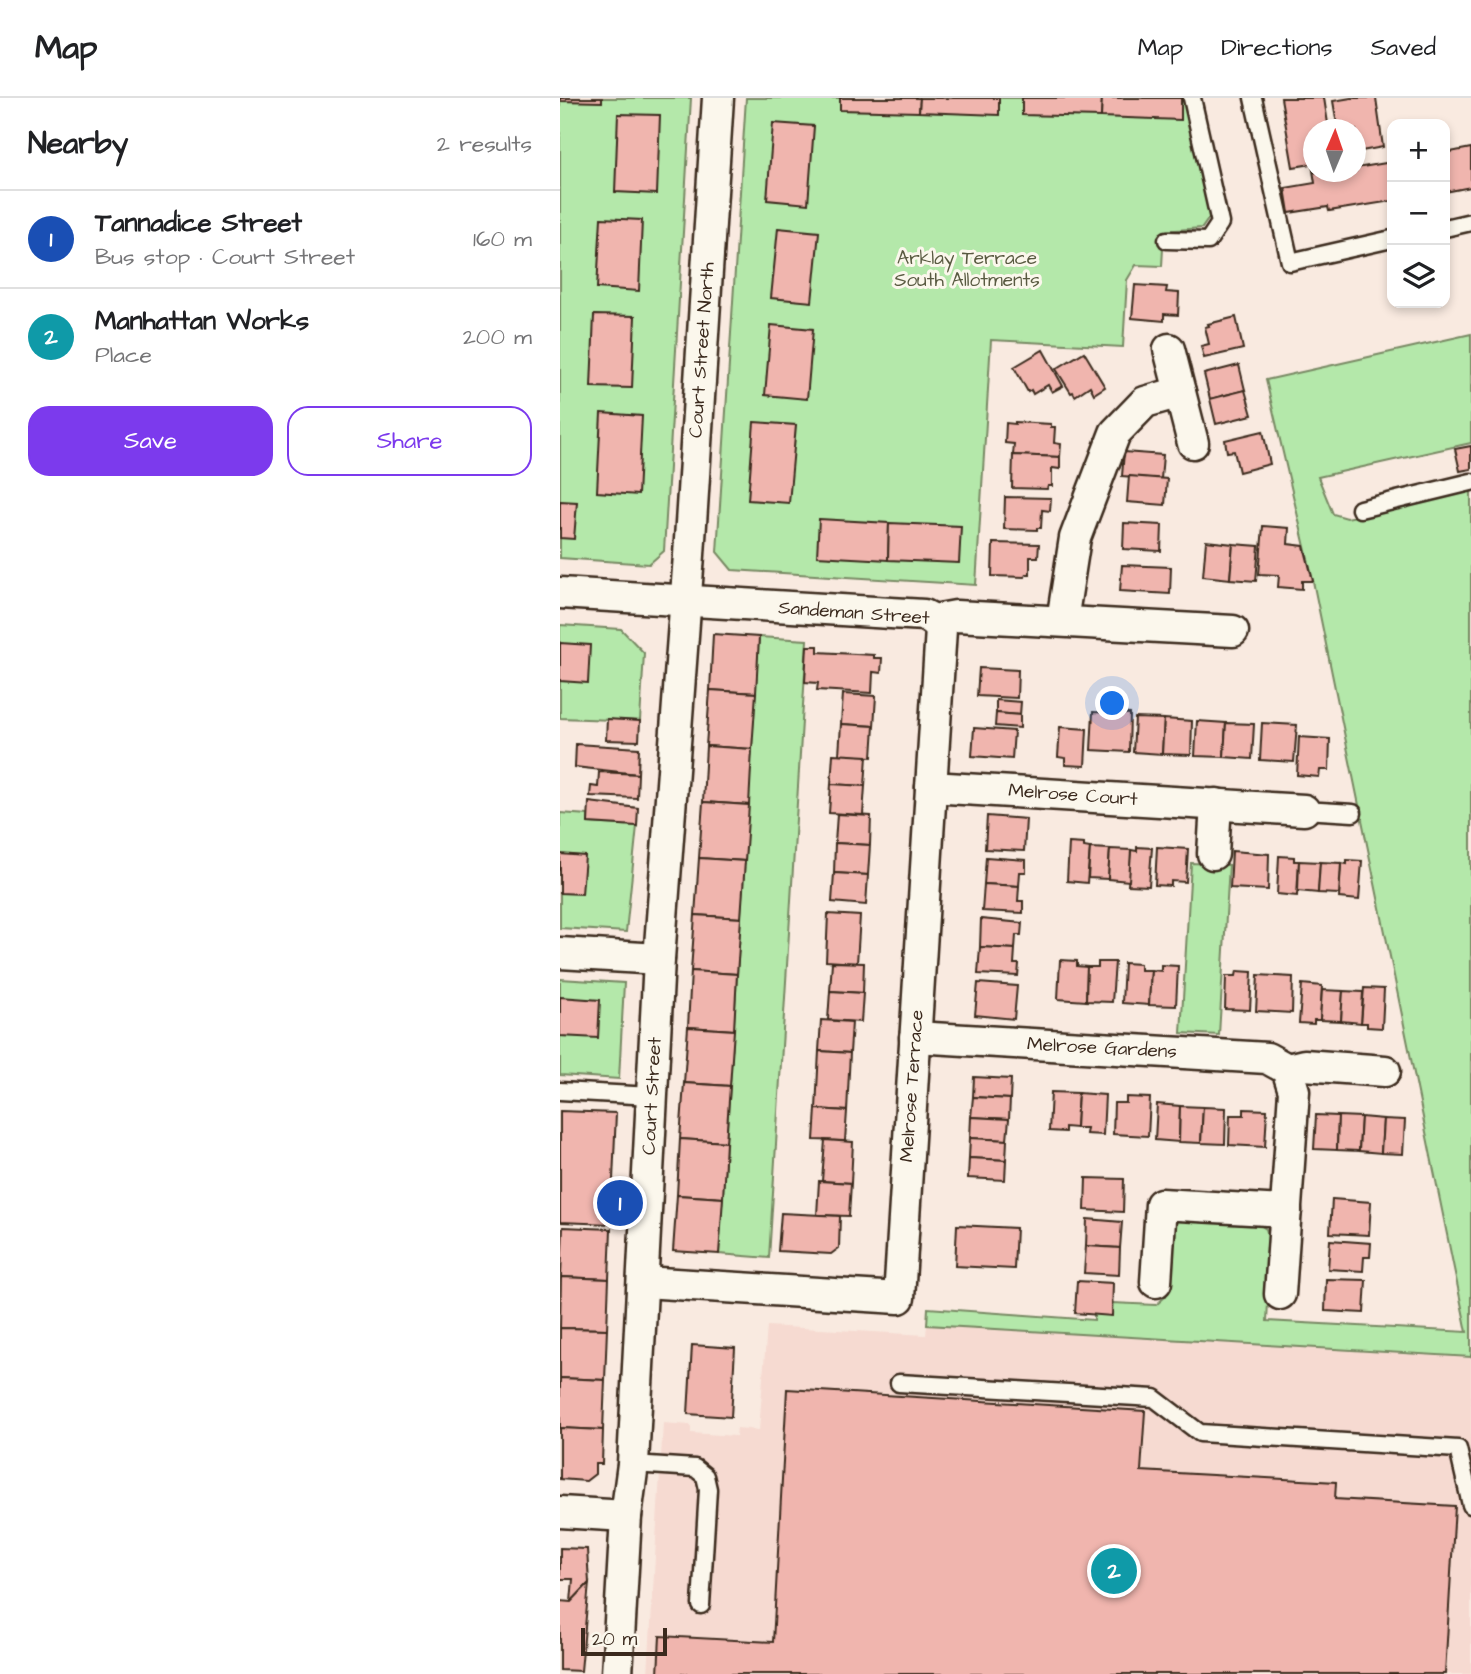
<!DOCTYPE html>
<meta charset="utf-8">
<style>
body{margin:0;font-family:"Architects Daughter",sans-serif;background:#f6f6f6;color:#202124}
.controls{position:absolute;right:21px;top:21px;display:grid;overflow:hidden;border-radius:14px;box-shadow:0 4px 10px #0003}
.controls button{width:63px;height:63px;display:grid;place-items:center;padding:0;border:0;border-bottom:2px solid #e0e0e0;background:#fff;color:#202124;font:35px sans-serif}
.compass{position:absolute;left:743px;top:21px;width:63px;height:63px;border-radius:50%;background:#fff;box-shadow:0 4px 10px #0003;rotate:2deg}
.scale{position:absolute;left:21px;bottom:18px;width:86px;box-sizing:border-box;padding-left:7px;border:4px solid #3b2a1e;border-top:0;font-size:19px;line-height:24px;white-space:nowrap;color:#3b2a1e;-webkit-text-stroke:5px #fbf7ec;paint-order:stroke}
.you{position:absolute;left:553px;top:606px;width:24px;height:24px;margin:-18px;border:5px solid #fff;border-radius:50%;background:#1a73e8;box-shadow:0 0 0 10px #1a73e833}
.badge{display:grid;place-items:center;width:46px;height:46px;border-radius:50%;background:#7c3aed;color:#fff;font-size:23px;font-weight:700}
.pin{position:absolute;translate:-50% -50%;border:4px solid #fff;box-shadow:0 2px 7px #0006}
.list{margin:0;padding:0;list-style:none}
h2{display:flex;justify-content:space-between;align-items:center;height:91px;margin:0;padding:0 28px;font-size:30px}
h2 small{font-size:23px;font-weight:400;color:#757577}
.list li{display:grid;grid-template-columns:46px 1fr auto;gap:21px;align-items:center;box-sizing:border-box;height:98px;padding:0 28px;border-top:2px solid #e0e0e0}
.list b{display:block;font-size:26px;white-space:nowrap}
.list p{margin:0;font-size:23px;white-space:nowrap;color:#757577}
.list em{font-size:23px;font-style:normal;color:#757577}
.actions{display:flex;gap:14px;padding:21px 28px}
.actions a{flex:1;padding:16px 0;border:2px solid #7c3aed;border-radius:21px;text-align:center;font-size:24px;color:#7c3aed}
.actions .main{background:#7c3aed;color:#fff}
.icon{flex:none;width:38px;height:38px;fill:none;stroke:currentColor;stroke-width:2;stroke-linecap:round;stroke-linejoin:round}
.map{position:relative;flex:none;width:911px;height:1576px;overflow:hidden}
header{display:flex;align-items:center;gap:42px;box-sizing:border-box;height:98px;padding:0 35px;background:#fff;border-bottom:2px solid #e0e0e0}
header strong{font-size:33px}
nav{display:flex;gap:38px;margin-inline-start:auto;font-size:24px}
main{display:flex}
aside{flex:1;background:#fff}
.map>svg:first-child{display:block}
.built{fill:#f6dad1}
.green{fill:#b4e8aa;stroke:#788964;stroke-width:2}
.building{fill:#f0b5ae;stroke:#3b2a1e;stroke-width:2}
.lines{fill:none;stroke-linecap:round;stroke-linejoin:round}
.service-casing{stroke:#3b2a1e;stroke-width:21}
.minor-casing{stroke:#3b2a1e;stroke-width:35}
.service{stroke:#fbf7ec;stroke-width:16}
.minor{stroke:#fbf7ec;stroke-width:30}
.labels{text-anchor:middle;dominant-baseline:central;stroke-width:6;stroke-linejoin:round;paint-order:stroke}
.park-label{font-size:19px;fill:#595a41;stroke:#fbf7ec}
.street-label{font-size:19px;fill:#3b2a1e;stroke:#fbf7ec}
</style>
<header>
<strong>Map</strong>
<nav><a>Map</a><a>Directions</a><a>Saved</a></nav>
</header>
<main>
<aside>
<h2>Nearby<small>2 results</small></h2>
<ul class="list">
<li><span class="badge" style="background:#1a4fb4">1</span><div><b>Tannadice Street</b><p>Bus stop · Court Street</p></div><em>160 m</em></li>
<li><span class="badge" style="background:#0f9aa8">2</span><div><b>Manhattan Works</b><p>Place</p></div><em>200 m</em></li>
</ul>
<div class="actions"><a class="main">Save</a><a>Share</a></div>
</aside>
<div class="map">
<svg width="911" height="1576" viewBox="0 0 911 1576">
<rect width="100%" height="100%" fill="#f9eae0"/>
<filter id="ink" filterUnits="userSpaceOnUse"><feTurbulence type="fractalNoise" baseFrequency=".0143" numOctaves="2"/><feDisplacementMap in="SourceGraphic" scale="14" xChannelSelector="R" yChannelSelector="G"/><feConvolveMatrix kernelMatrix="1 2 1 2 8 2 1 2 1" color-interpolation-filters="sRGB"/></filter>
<g filter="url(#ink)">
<path class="built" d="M367 1227 911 1259V1576H88L103 1325 131 1327V1335L176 1338 177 1330 199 1332 207 1228 366 1237Z"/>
<g class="green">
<path d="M0 0H131L104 453 89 466 0 460Z"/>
<path d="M186 0H626L651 117 642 130 604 133 602 168 576 167 567 182 563 249 431 242 416 487 172 472 157 454Z"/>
<path d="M911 236V345L758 379 773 416 787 420 911 392V1259L367 1227 368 1210 534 1222V1216L552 1205 596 1207 606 1198 609 1137 615 1125 627 1118 692 1122 706 1131 711 1147 707 1223 907 1234 753 483 706 282Z"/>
<path d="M0 527 61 531 84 555 80 623 0 620Z"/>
<path d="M199 539 247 542 209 1160 159 1156Z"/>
<path d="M0 715 28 717V725L77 728 66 834 0 830Z"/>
<path d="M631 765 669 767 659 937 621 935Z"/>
<path d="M0 881 64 885 59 981 0 977Z"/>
</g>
<g class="building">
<path d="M0 0H42V4L0 3Z"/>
<path d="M280 0H360L359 14 280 12Z"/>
<path d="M360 0H439V17L359 14Z"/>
<path d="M462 0H542L541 19 462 17Z"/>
<path d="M542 0H621V22L541 19Z"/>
<path d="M721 0H764L769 32H754V74L765 75 796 74V70L832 64V103L769 113 768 109 729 115 725 90 755 85 752 66 733 69Z"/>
<path d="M791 0H816L823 49 796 54V32H778L773 3Z"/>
<path d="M58 16 100 17 97 96 55 94Z"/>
<path d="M213 25 254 28 248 106 207 102Z"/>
<path d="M911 50V89L885 94V55Z"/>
<path d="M41 120 82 122 79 193 37 190Z"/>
<path d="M218 130 259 134 252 204 211 200Z"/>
<path d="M575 187 607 189 606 194 619 195 618 217 604 216V223L572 220Z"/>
<path d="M34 217 75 218 72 290 31 289Z"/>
<path d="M676 219 683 251 644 260 641 248 649 246 645 229 649 228 648 226Z"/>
<path d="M211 227 253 231 247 301 205 297Z"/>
<path d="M483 252 503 288 492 294 488 287 473 296 471 292 468 294 454 269Z"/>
<path d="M524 254 545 289 534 296 530 288 515 298 513 294 511 295 496 271Z"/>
<path d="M679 267 685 292 650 301 644 276Z"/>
<path d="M685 292 692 317 656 326 650 301Z"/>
<path d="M41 315 82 318 78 397 37 394Z"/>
<path d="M194 324 236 327 229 405 188 402Z"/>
<path d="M455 324 491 326V329H495L494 345 501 346 500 359 453 357 454 346 445 345 446 325 455 326Z"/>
<path d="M703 333 710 366 679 374 674 353 667 354 665 342Z"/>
<path d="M911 348V371L900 373 895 351Z"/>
<path d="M564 354 603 357 601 381 562 378Z"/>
<path d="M453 357 500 359V371L492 370V388H488L487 391 452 390Z"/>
<path d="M569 378 607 381 605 407 567 404Z"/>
<path d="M445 399 491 400 490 413 482 412 481 430H477V432L444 431Z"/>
<path d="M0 403 17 404 14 441 0 440Z"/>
<path d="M259 421 329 425 328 462 257 458Z"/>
<path d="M329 425 401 428 399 465 328 462Z"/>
<path d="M564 425 602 427 601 453 563 451Z"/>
<path d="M703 428 729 430 728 446 744 448 753 483H742V491L718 489 719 477 699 476Z"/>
<path d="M646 443 673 446 670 481 643 478Z"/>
<path d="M433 445 479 446 478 459H470V476H466L465 479 432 478Z"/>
<path d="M673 446 699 448 696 483 670 481Z"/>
<path d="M562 467 611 469 610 496 560 493Z"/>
<path d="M153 536 199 539 196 595 150 592Z"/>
<path d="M0 545 30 547 28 585 0 583Z"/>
<path d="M247 548H258V554L314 557V560H322L321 575 313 574 312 595 257 592 258 585 245 584Z"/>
<path d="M419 570 458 572 457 600 417 598Z"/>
<path d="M150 592 196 595 192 651 146 648Z"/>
<path d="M283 596 316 598 314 628 281 626Z"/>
<path d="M436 602 461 604 460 617 436 615Z"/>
<path d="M533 614 570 616 569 654 531 652Z"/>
<path d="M436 615 460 617V630L435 628Z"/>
<path d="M575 620 604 621 602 656 573 654Z"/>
<path d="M47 621 80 623 79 643 46 642Z"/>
<path d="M604 621 632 623 631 657 602 656Z"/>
<path d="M637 623 666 625 664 659 635 658Z"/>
<path d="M666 625 694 626 692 661 664 659Z"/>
<path d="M702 625 737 627 734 664 700 662Z"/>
<path d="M281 626 314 628 312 659 279 657Z"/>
<path d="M500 629 527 631 525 668 505 667V660L498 659Z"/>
<path d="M414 630 454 633 452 661 412 658Z"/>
<path d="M739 639 770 641 769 672H760L759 679 737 677Z"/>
<path d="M16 646 79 650 78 676 15 669Z"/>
<path d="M146 648 192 651 189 707 143 704Z"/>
<path d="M273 656 307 658 305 688 271 686Z"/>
<path d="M39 674 78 676 77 700 30 698 31 688 38 689Z"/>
<path d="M271 686 305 688 303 717 269 715Z"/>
<path d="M29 704 78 710 77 728 28 725Z"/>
<path d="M143 704 189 707 185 763 139 760Z"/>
<path d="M277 716 311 718 310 747 275 745Z"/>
<path d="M427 718 466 721 464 753 425 751Z"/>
<path d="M275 745 310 747 308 777 274 775Z"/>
<path d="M509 745 524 746V749L530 750 527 785 507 783Z"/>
<path d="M577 749 592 750 589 788 568 787 571 752 577 753Z"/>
<path d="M597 749 628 751 626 784 611 783V788L595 787Z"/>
<path d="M530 750 550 751 548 781 528 780Z"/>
<path d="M550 751 571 752 569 783 548 781Z"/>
<path d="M672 753 709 756 708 792 670 790Z"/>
<path d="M0 756 25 758 22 796 0 795Z"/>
<path d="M719 758 734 759V763H739L737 798 717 796Z"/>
<path d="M426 759 466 762V774H460L459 788 424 786Z"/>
<path d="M139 760 185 763 181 820 135 817Z"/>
<path d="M787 762 802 763 799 802 779 800 781 765 787 766Z"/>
<path d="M739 763 760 764 758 795 738 793Z"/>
<path d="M760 764 781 765 779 796 758 795Z"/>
<path d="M274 775 308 777 306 807 272 804Z"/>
<path d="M424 786 459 788 458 803H463V815L422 813Z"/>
<path d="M268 816 300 818 297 865 266 863Z"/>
<path d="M135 817 181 820 177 876 131 873Z"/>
<path d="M421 821 462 825 461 837H456L455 851 420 849Z"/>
<path d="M420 849 455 851 454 866H459L458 878 418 876Z"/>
<path d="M500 862 517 863V868L527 869 526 903 498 901Z"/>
<path d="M272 864 304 865 303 895 270 893Z"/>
<path d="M538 864H555L552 904 526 903 527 869H538Z"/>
<path d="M564 865 580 866V872H591L589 907 562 905Z"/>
<path d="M601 867 618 868 616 908 589 907 591 872 601 873Z"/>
<path d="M131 873 177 876 174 932 128 929Z"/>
<path d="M677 873 692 874 690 912 665 911 666 878H676Z"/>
<path d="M698 877 733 879 732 915 696 913Z"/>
<path d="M418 885 457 888 454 921 415 917Z"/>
<path d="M742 886 762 888 760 922H754V926L739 925Z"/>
<path d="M804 890 824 891 822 930 807 929V925H801Z"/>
<path d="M762 892 783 893 781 923 760 922Z"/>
<path d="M270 893 303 895 301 924 268 922Z"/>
<path d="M783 893 803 894 801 925 781 923Z"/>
<path d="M0 899 40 902 38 940 0 938Z"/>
<path d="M261 922 292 924 290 955 259 953Z"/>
<path d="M128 929 174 932 170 988 124 985Z"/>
<path d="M259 953 290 955 287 1013 256 1011Z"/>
<path d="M414 979 451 981 450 1001 413 999Z"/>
<path d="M124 985 170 988 166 1044 120 1041Z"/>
<path d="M491 994 518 995 516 1030 505 1029V1034L489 1033Z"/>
<path d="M518 995 545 997 543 1037 526 1036 527 1030H516Z"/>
<path d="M413 999 450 1001 449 1021 411 1019Z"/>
<path d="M566 999 590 1000 588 1038 553 1036 554 1005H566Z"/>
<path d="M597 1006 620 1008 619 1044 595 1042Z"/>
<path d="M620 1008 643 1009 641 1045 619 1044Z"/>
<path d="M643 1009 666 1010 665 1046 641 1045Z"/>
<path d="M256 1011 287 1013 285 1043 254 1042Z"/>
<path d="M684 1011 707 1012 705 1049 669 1047 670 1017H684Z"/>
<path d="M0 1013 56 1015 51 1126 0 1124Z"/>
<path d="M756 1017 778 1018 777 1052 754 1051Z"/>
<path d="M778 1018 801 1019 799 1053 777 1052Z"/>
<path d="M411 1019 449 1021 447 1042 410 1040Z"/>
<path d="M801 1019 823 1021 821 1055 799 1053Z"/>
<path d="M823 1021 845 1022 843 1056 821 1055Z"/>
<path d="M410 1040 447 1042 446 1062 409 1060Z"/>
<path d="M120 1041 166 1044 163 1100 117 1097Z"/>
<path d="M265 1042 293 1044 291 1085 262 1083Z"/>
<path d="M409 1060 446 1062 445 1082 408 1080Z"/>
<path d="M526 1080 564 1081 563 1114 525 1112Z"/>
<path d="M259 1083 291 1085 289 1118 257 1117Z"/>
<path d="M117 1097 163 1100 159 1156 113 1153Z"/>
<path d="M772 1101 811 1104 809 1137 770 1135Z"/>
<path d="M221 1115 280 1118 279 1150 271 1156 218 1153Z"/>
<path d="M527 1121 562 1124 560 1150 526 1148Z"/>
<path d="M397 1127 456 1130 454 1171 395 1168Z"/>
<path d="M3 1129 51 1131 49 1181 1 1179Z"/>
<path d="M770 1142 811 1145 810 1159H804L803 1173 768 1171Z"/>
<path d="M526 1148 560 1150 559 1177 524 1175Z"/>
<path d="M1 1179 49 1181 47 1231 0 1230Z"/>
<path d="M766 1181 806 1182 804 1215 765 1213Z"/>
<path d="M517 1183 553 1185 552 1218 515 1215Z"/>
<path d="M0 1230 47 1231 45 1282 0 1280Z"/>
<path d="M132 1247 175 1250 171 1319 128 1316Z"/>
<path d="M0 1280 45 1282 43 1332 0 1330Z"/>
<path d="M227 1291 585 1313 581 1373 776 1384 775 1401 895 1408 885 1576H98L100 1538 213 1544Z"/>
<path d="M0 1330 43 1332 42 1366H35V1376L26 1383 0 1381Z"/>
<path d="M0 1450 27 1451 29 1485 11 1504 13 1481H0Z"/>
<path d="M29 1485 21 1573 0 1572V1503L11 1504Z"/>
</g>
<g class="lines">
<defs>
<g id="service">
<path d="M693 0 730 164 832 141"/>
<path d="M885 130 911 124"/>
<path d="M607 142 648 143 660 125 632 0"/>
<path d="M800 411 911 384"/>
<path d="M744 712 793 715"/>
<path d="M0 993 92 998"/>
<path d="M339 1285 594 1300 640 1335 898 1351 911 1407"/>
<path d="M73 1366 135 1370 145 1378 148 1391 141 1507"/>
</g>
<g id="minor">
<path d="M609 251 633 345"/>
<path d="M0 495 364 517 374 522 396 518 673 533"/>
<path d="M502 523 515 440 555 335 585 304 620 294"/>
<path d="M371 689 744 712"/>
<path d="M653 756 656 706"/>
<path d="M0 855 99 861"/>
<path d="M355 939 707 960 727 971 734 993 720 1196"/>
<path d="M727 971 744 967 825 973"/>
<path d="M83 1184 339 1200 381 531 374 522"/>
<path d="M596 1184 601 1106 726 1113"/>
<path d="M0 1414 66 1418"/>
<path d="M57 1576 66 1418 73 1366 99 861 129 457 158 0"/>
</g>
</defs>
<use href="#service" class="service-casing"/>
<use href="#minor" class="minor-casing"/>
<use href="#service" class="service"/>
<use href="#minor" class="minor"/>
</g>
</g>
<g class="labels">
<g class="park-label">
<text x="407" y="160">Arklay Terrace<tspan x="407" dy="22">South Allotments</tspan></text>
</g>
<g class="street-label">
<text transform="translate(142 252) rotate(-86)">Court Street North</text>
<text transform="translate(294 515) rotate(4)">Sandeman Street</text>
<text transform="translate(513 697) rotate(4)">Melrose Court</text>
<text transform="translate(542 950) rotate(3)">Melrose Gardens</text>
<text transform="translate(352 988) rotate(-86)">Melrose Terrace</text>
<text transform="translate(92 998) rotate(-87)">Court Street</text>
</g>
</g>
</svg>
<div class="controls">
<button>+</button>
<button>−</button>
<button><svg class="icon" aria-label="layers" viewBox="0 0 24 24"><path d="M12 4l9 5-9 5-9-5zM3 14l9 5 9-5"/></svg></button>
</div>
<svg class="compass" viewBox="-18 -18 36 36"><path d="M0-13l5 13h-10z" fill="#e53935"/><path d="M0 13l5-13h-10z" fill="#757577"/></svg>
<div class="scale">20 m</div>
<div class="you"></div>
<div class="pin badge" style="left:60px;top:1105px;background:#1a4fb4">1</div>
<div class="pin badge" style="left:554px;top:1473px;background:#0f9aa8">2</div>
</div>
</main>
